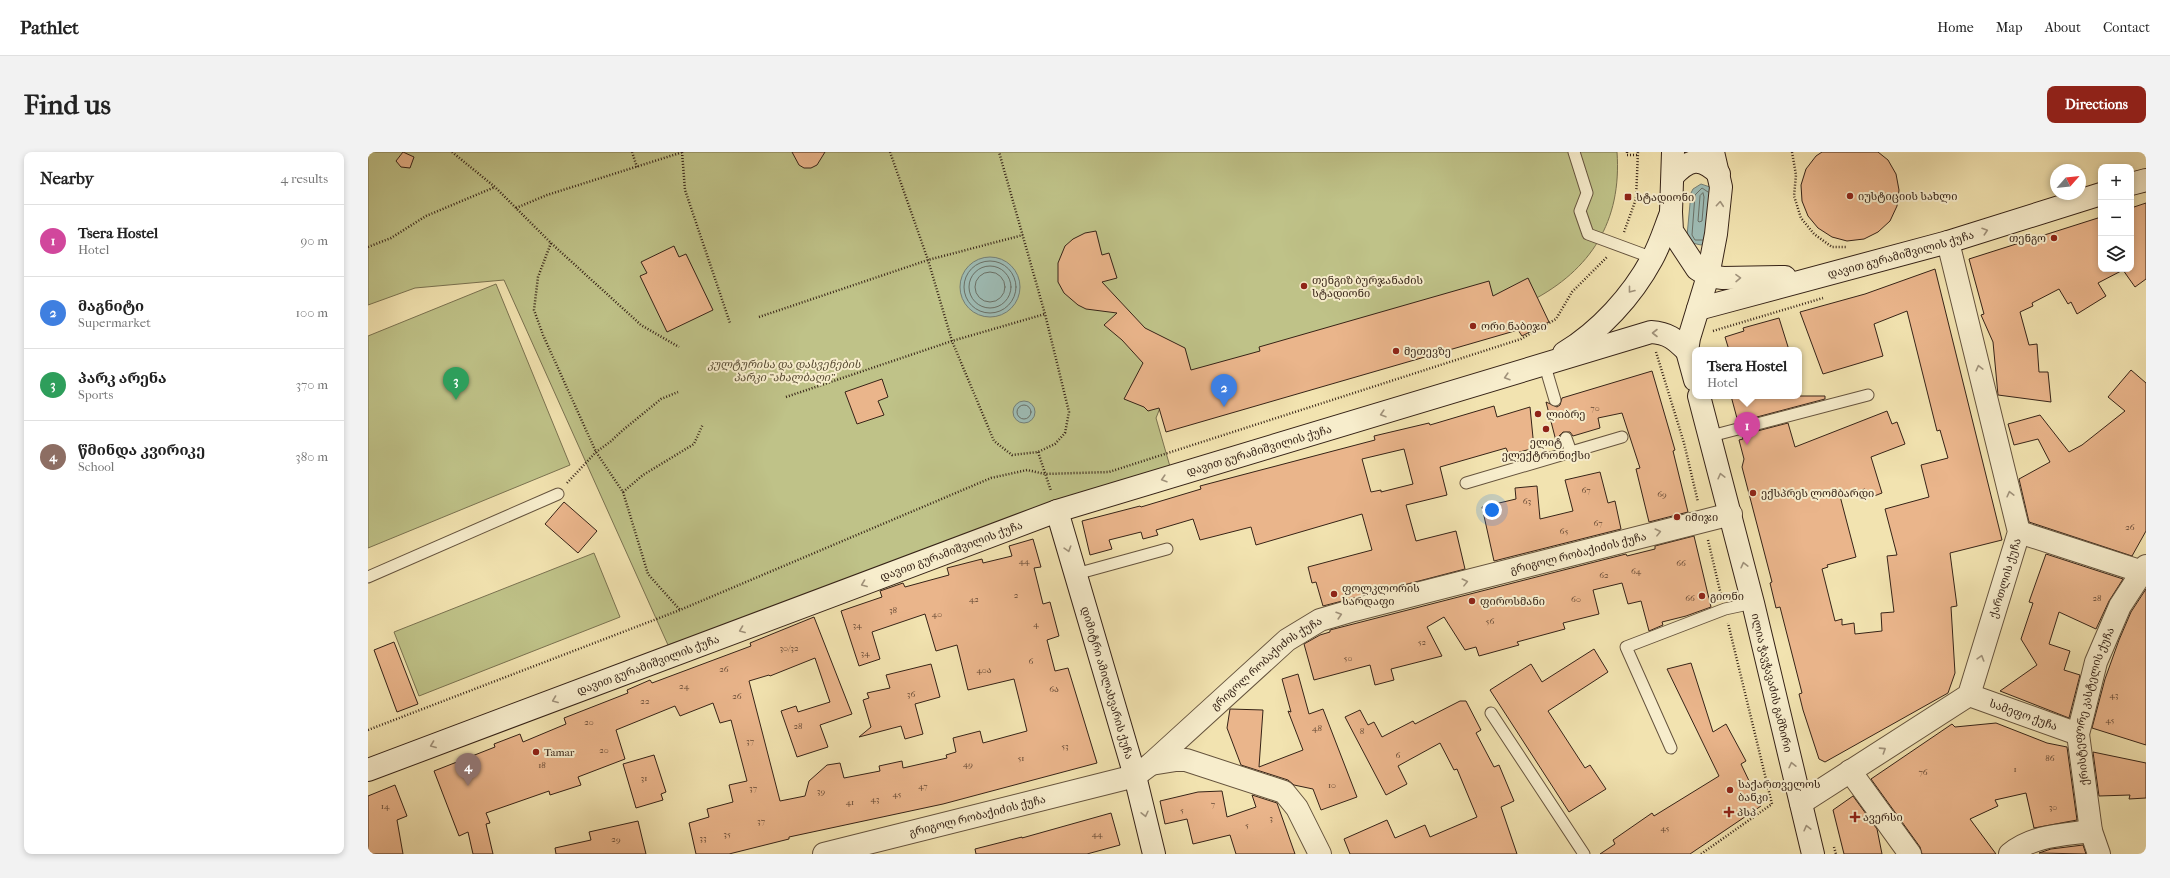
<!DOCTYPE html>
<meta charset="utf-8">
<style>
body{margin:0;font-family:"IM FELL French Canon","Noto Serif Georgian",serif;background:#f2f2f2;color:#222}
.controls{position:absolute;right:12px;top:12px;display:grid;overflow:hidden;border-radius:8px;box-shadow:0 2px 6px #0003}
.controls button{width:36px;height:36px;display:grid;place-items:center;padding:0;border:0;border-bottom:1px solid #e0e0e0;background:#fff;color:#222;font:20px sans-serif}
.compass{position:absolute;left:1682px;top:12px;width:36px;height:36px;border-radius:50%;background:#fff;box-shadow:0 2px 6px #0003;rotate:63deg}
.you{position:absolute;left:1124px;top:358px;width:14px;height:14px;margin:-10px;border:3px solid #fff;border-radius:50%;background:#1a73e8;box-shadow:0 0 0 6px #1a73e833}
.badge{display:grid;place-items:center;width:26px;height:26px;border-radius:50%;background:#8f2418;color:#fff;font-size:13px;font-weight:700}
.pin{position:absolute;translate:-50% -33px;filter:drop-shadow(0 1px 2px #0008)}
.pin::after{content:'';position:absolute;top:21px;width:14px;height:12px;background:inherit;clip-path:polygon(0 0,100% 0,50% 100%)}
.popup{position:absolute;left:1324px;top:195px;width:110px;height:52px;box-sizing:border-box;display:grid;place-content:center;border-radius:8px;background:#fff;filter:drop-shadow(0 1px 3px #0005);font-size:13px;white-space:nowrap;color:#767676}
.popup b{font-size:15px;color:#222}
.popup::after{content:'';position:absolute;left:50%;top:100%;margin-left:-8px;border:8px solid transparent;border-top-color:#fff}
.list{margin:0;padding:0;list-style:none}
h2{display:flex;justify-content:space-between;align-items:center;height:52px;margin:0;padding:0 16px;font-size:17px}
h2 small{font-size:13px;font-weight:400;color:#767676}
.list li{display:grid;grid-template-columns:26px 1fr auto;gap:12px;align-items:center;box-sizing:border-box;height:72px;padding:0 16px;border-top:1px solid #e0e0e0}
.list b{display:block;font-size:15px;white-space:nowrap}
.list p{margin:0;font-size:13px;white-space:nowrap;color:#767676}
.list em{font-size:13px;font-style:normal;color:#767676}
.icon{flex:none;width:22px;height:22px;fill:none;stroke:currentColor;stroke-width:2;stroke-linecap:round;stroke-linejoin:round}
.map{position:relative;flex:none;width:1778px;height:702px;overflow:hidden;border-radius:8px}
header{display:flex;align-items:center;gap:24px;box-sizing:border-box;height:56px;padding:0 20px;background:#fff;border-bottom:1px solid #e0e0e0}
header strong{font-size:19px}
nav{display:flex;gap:22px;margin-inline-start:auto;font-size:14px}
.intro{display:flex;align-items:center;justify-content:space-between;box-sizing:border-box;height:96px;padding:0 24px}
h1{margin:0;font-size:28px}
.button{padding:10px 18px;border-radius:8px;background:#8f2418;color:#fff;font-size:14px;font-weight:700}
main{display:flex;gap:24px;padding:0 24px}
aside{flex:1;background:#fff;border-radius:8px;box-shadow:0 2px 6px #0003}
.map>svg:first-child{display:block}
.green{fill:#bfc288;stroke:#7a7250}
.water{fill:#9ebcb5;stroke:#747f76}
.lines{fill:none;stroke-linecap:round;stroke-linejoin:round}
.shore{stroke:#6a7066;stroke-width:1}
.building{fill:#eab58b;stroke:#362317;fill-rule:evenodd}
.lane-casing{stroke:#65533d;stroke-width:13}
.street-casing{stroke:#65533d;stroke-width:24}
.secondary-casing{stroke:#362317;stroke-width:24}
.path{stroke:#362317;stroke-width:2.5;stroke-dasharray:1 2;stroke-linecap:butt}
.lane{stroke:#f7edcc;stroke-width:11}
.street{stroke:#f7edcc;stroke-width:22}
.secondary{stroke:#f7edcc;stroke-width:22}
.oneway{stroke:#a0927b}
.poi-dot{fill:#8f2418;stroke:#f7edcc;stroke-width:1.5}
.labels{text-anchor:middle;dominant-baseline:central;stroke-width:4;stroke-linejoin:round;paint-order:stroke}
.number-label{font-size:9px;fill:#634834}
.poi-label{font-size:11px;fill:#362317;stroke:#f7edcc;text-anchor:start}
.street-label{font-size:11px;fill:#362317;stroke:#f7edcc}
.park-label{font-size:11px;font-style:italic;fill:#584b33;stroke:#f7edcc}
</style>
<header>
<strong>Pathlet</strong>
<nav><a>Home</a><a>Map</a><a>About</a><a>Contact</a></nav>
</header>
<div class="intro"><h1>Find us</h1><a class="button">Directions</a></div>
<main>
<aside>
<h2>Nearby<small>4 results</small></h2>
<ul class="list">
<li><span class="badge" style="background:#d1479c">1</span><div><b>Tsera Hostel</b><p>Hotel</p></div><em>90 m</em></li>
<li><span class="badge" style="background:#3f7fe0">2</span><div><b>მაგნიტი</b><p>Supermarket</p></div><em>100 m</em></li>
<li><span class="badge" style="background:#2e9e5b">3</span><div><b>პარკ არენა</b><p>Sports</p></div><em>370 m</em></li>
<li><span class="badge" style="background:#8d6e63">4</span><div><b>წმინდა კვირიკე</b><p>School</p></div><em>380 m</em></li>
</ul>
</aside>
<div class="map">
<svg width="1778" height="702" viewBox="0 0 1778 702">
<rect width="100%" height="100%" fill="#f2e3b0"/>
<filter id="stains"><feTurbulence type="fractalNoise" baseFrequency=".005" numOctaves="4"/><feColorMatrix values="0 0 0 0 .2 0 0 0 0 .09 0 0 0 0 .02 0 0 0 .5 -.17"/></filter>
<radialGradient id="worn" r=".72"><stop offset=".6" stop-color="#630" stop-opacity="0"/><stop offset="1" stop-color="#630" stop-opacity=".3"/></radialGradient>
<g class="green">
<path d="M0 0H1249C1254 69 1223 118 1163 149L792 256 788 266 803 318 300 493 136 128 47 136 0 153Z"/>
<path d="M128 132 202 313 0 396V184Z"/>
<path d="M226 401 252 465 51 544 26 480Z"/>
</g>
<g class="water">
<path d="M1333 32 1342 35 1338 91 1333 93 1324 91 1319 84 1323 41 1325 37Z"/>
<circle cx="622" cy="135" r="30"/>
<circle cx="656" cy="260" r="11"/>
</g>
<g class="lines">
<g class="shore">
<path d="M1335 41 1336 45 1334 69 1331 70 1330 69 1332 44Z"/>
<path d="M1335 88H1327L1324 83 1327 43 1334 36 1340 40"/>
<circle cx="622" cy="135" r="26"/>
<circle cx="622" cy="135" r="21"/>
<circle cx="622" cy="135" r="15"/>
<circle cx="656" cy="260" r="7"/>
</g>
</g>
<g class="building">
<path d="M35 0 46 5 42 16 33 15 28 9Z"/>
<path d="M424 0H457L449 13 443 16H436L431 13Z"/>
<path d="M1454 0H1510L1520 8 1528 22 1531 38 1529 54 1522 69 1510 80 1496 87 1479 89 1464 85 1450 76 1440 64 1434 49 1433 33 1438 17 1448 4Z"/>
<path d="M1778 51V127L1767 135 1755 118 1730 131 1738 144 1709 162 1703 150 1700 152 1691 137 1664 151 1665 154 1652 160 1661 193 1669 192 1671 220H1680L1683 250 1630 243 1625 190 1613 163 1616 162 1601 107 1733 65V117H1763V56Z"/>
<path d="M728 79 734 103 741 101 749 126 734 130 777 176 817 196 823 218 892 199 891 195 1121 129 1125 144 1160 126 1181 170 1154 184 1150 178 798 280 791 256 780 259 776 255 756 247 775 211 754 188 736 173 749 161 718 157 710 153 696 141 690 130V111L697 94 705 87 717 81Z"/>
<path d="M306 94 311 105 318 102 345 158 299 180 272 124 279 121 273 110Z"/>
<path d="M1567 117 1634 388 1582 401 1589 454 1583 455 1587 521 1580 541 1457 610 1451 607 1435 558 1431 542 1434 541 1412 455 1408 456 1402 431 1404 430 1374 315 1376 307 1371 288 1375 287 1374 283 1420 271 1427 295 1519 259 1524 272 1529 270 1537 292 1503 305 1514 341 1501 346 1497 337 1472 344 1488 405 1459 413 1460 415 1454 417 1467 469 1474 467V473L1486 471 1487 482 1514 479 1513 461 1526 460 1519 404 1529 403 1517 357 1561 345 1553 313 1580 306 1572 278 1569 279 1539 159 1506 172 1515 204 1455 222 1432 160 1497 142Z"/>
<path d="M1411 166 1421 198H1361L1357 185 1376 179 1375 176Z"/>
<path d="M1763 218 1778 231V379L1764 404 1661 370 1651 327 1682 310 1670 287 1646 293 1640 272 1672 263 1701 300 1714 293 1757 259 1740 245Z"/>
<path d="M1284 219 1307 298 1305 299 1320 360 1281 370 1268 317 1272 316 1254 261 1230 266 1232 276 1205 284 1202 280H1195L1191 284V288L1188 289 1178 250 1189 255 1192 253 1194 246Z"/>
<path d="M514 227 520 245 510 249 516 263 489 272 477 240Z"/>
<path d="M1363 244H1457V247L1370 270Z"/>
<path d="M1126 254 1129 265 1162 255 1166 296 1141 303 1138 296 1072 315 1079 343 1038 353 1048 389 1088 379 1097 417 955 454 948 430 944 431 940 415 1004 398 994 362 888 393 883 375 832 388 825 367 788 378 790 383 775 387 773 380 741 388 744 397 722 403 714 369 772 354 773 355 833 337 832 334 1007 288 1006 284 1061 271 1062 273ZM1036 297 1045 332 1013 340V338L1003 340 994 307Z"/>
<path d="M1232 320 1240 351 1247 349 1253 377 1126 409 1114 355 1148 347 1147 336 1169 334 1172 367 1205 359 1197 328Z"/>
<path d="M196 350 229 379 210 401 177 372Z"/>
<path d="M1326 384 1343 455 1318 464 1294 470 1295 473 1281 479 1273 449 1260 452 1254 431 1225 438 1231 462 1195 471 1197 477 1149 490 1151 493 1111 504 1108 495 1097 498 1076 465 1059 475 1074 504 1023 517 1026 528 1007 533 1002 513 946 528 936 492 952 483 962 480V478L1258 402 1259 404 1287 397V394Z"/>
<path d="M665 387 673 415 666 416 675 452 682 450 691 484 679 488 687 519 700 516 729 611 575 652 421 685V687L361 702H328L321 671 341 665 339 657 365 650 361 633 379 629 363 568 352 571 345 551 312 564 307 554 248 578 257 607 210 625 213 633 182 643 181 639 118 661 122 671 118 672 125 702H105L100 680 91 684 66 619 127 595 126 592 152 582 155 590 198 572 196 566 260 541 259 538 282 528 284 531 383 494 382 491 446 465 484 562 452 573 460 595 429 605 413 559 428 554 430 560 462 550 447 506 402 524 401 523 381 529 412 649 437 644 441 629 459 613 472 611 476 626 512 619 511 614 534 609 535 616 579 606 578 603 588 600 585 586 612 579 615 591 659 579 646 527 600 538 589 493 568 499 557 462 504 480 512 507 491 514 473 459 514 445 512 439 535 431 537 435 581 423 579 416 614 407 615 411 644 404 641 394Z"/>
<path d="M1678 402 1755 427 1741 449 1728 477 1691 460 1681 492 1702 499 1696 518 1712 523 1701 566 1632 539 1669 513 1653 487 1665 451 1661 450Z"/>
<path d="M1778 437V593L1724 576 1737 527 1751 488 1763 460Z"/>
<path d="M26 490 50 552 29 560 6 498Z"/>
<path d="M1226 497 1240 520 1180 559 1217 616 1222 613 1238 637 1201 660 1122 538 1163 512 1174 530Z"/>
<path d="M1323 511 1345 580 1358 572 1378 609 1373 612 1393 654 1322 702H1232L1247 692 1245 688 1284 661 1286 664 1351 624 1299 517Z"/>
<path d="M563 512 572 545 547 552 555 582 537 587 533 574 491 585 503 575 495 548 501 546 499 541 522 536 518 523Z"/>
<path d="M930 522 941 562 955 557 989 645 953 658 945 637 926 633 920 628 873 613 859 576 862 557 895 558 891 615 935 598 920 559 923 560 914 527Z"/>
<path d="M1092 549H1098L1113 578 1108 581 1126 615 1131 613 1146 649 1133 655 1149 702H982L976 687 1019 668 1027 686 1057 673 1062 685 1109 665 1089 617 1086 618 1072 591 1030 614 1039 632 1018 643 977 565 992 558 1000 573 1006 570 1014 585 1045 569 1047 572Z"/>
<path d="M1628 571 1679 591 1699 595 1709 668 1666 676 1658 641 1627 648 1630 654 1602 667 1628 702H1554L1552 695 1503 627 1584 572 1587 575Z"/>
<path d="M1725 600 1778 611V646L1761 647 1762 643 1731 644Z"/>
<path d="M286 603 298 640 293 642 295 648 268 656 255 612Z"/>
<path d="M27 633 39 664 29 668 35 702H0V644Z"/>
<path d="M854 639 859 665 888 655 884 643 909 651 927 702H868L862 683 825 692 819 667 797 672 792 649 830 640Z"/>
<path d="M1485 644 1509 677 1514 702H1476L1465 658Z"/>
<path d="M743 661 752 693 719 702H608L607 697 654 685V686Z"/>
<path d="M270 669 278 702H188L187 696 223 688 221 680Z"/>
<path d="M1715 693 1718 702 1671 701 1683 697Z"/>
</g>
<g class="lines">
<defs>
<g id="lane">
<path d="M1206 0 1219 41 1212 59 1220 82 1285 106"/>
<path d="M1177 214 1187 248"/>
<path d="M1343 284 1500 243"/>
<path d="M1198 286 1203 300"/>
<path d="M1098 331 1254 285"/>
<path d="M708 422 799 397"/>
<path d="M0 425 190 342"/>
<path d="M1123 561 1216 702"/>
<path d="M1303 596 1258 495 1357 457 1385 451"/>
</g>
<g id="street">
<path d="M1651 380 1778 421"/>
<path id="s1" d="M1601 543 1710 582"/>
<path d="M783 612 808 608H818L916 640 929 656 952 702"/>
<path d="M1482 619 1542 702"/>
<path id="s2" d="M1433 651 1601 543 1651 380 1580 90"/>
<path id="s3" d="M456 702 767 624 783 612 919 488 952 468 986 458 1363 362"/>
<path d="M1642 702C1665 683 1695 683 1723 679"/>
<path id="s4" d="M1731 702 1723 679 1710 582 1728 510 1752 454 1778 414"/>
</g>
<g id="secondary">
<path d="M1305 0 1303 60 1304 79 1329 117 1340 124 1355 126 1417 125"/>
<path d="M1305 24C1322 6 1332 5 1351 22"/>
<path d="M1763 32 1778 28"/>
<path id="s5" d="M1330 157 1580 90 1733 42"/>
<path d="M1196 201C1232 179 1264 144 1284 107 1292 93 1297 76 1303 61"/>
<path d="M1327 228 1319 199 1321 186 1340 124 1348 82 1353 35 1345 0"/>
<path id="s6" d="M1331 244 1385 451 1445 702"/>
<path id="s7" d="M689 359 767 624 786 702"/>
<path id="s8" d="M0 618 689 359 1283 180C1300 181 1307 187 1319 199"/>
</g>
</defs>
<use href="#lane" class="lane-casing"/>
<use href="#street" class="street-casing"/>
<use href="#secondary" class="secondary-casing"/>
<g class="path">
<path d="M84 0 127 35 183 91 273 173 311 195"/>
<path d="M264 0 269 15"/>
<path d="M314 0 317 38 362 171"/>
<path d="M522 0 560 108 584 189 626 289 644 303 670 300 687 292 697 281 701 260 677 162 631 0"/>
<path d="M1259 0V3H1270"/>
<path d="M1424 0 1428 23 1426 44 1433 66 1446 82 1464 95H1478"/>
<path d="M148 56 179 43 315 0"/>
<path d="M1256 80 1268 47 1270 0"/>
<path d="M183 91 170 125 166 158 175 183 228 300 255 340 280 422 312 458"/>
<path d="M0 95 23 86 58 64 127 35"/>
<path d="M391 165 560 108 655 83"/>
<path d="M1345 179 1455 146"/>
<path d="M1288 200 1316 291 1330 350"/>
<path d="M418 245 584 189 677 162"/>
<path d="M670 300 683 339"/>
<path d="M199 331 228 300 242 290 255 278 293 247 310 240"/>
<path d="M255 340 275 323 326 292 335 272"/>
<path d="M1340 388 1353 443"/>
<path d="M0 578 312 458 623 326 659 318 677 322 741 320 1153 187 1188 167 1204 140 1239 105"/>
<path d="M1466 695 1468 702"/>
<path d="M1333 702 1404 652 1360 471"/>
</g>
<use href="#lane" class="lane"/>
<use href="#street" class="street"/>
<use href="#secondary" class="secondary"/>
</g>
<defs><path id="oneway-chevron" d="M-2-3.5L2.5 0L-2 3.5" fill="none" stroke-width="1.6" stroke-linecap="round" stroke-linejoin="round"/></defs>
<g class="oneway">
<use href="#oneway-chevron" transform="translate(1352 52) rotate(-85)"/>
<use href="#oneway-chevron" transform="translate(1617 79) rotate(-18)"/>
<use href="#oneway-chevron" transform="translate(1370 126) rotate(-1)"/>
<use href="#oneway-chevron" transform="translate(1263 138) rotate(128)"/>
<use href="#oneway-chevron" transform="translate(1287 181) rotate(180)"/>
<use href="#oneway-chevron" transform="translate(1611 216) rotate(-104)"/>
<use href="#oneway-chevron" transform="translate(1139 225) rotate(163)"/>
<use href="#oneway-chevron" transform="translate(1015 262) rotate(163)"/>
<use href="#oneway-chevron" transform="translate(1353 324) rotate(-104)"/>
<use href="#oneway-chevron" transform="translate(796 327) rotate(163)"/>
<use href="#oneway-chevron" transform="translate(1642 342) rotate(-104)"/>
<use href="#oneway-chevron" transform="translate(1290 380) rotate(-14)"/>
<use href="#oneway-chevron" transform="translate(700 397) rotate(73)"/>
<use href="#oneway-chevron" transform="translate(1376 413) rotate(-104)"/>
<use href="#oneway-chevron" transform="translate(1097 430) rotate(-14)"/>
<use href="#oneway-chevron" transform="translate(496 432) rotate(159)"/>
<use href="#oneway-chevron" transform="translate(971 463) rotate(-17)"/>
<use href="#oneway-chevron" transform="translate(374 478) rotate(159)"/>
<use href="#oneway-chevron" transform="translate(1613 506) rotate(-73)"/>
<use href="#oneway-chevron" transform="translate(187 548) rotate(159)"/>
<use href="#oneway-chevron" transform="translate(65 593) rotate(159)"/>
<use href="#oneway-chevron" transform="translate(1515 598) rotate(-33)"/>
<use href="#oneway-chevron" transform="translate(1424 613) rotate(-103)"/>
<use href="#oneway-chevron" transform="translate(777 662) rotate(77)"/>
<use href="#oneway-chevron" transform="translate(1439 676) rotate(-104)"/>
</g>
<g class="poi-dot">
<circle cx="1482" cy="44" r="4"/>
<rect x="1256" y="41" width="8" height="8" rx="2"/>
<circle cx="1686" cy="86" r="4"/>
<circle cx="936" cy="134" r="4"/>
<circle cx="1105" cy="174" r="4"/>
<circle cx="1028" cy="199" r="4"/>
<circle cx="1170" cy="262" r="4"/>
<circle cx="1178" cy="277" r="4"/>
<circle cx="1385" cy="341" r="4"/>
<circle cx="1309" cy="365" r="4"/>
<circle cx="966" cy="442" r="4"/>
<circle cx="1334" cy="444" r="4"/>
<circle cx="1104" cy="449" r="4"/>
<circle cx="168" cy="600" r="4"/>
<circle cx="1362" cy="638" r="4"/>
<path d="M1359 654h4v4h4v4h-4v4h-4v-4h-4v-4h4z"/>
<path d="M1485 659h4v4h4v4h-4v4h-4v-4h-4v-4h4z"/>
</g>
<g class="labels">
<g class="number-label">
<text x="1227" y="256">70</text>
<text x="1218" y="338">67</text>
<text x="1294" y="342">69</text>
<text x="1159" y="349">63</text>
<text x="1230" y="371">67</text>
<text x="1762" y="375">26</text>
<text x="1196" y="379">65</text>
<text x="656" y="409">44</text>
<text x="1313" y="411">66</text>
<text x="1268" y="419">64</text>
<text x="1236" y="423">62</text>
<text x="648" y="443">2</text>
<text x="1322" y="446">66</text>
<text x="1729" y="446">28</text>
<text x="606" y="447">42</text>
<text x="1208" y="447">60</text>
<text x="525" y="458">38</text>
<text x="569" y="462">40</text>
<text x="1122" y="469">56</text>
<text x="668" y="472">4</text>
<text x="489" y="473">34</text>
<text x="1054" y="490">52</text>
<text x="421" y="496">30/32</text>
<text x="497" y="501">34</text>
<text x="980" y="506">50</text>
<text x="663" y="509">6</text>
<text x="356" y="517">26</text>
<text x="616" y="518">40ა</text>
<text x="316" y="534">24</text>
<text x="686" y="537">6ა</text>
<text x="543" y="542">36</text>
<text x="1746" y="543">43</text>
<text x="369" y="544">26</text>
<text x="277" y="549">22</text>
<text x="1742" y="568">45</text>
<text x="221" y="570">20</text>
<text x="430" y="574">28</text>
<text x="949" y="576">48</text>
<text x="994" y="579">8</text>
<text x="382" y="589">37</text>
<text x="697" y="594">53</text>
<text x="236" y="598">20</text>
<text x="1030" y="603">6</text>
<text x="653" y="606">51</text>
<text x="1682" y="606">86</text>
<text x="600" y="612">49</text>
<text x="174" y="613">18</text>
<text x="1647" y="617">1</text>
<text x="1555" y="620">76</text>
<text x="276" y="626">31</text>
<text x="964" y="633">10</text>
<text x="555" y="634">47</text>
<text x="385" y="636">37</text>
<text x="453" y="639">39</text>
<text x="529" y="642">45</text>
<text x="507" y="647">43</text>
<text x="482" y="650">41</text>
<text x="845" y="652">7</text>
<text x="17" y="654">14</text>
<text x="1685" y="655">30</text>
<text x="814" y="658">5</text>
<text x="903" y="666">3</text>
<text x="393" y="669">37</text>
<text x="879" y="673">5</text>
<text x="1297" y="676">45</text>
<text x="359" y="682">35</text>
<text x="729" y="682">44</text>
<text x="335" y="686">33</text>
<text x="248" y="687">29</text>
</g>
<g class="poi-label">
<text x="1490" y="44">იუსტიციის სახლი</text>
<text x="1268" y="45">სტადიონი</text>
<text x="1678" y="86" text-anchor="end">თენგო</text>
<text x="944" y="128">თენგიზ ბურჯანაძის<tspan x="944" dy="13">სტადიონი</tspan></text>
<text x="1113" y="174">ორი ნაბიჯი</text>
<text x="1036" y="199">მეთევზე</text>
<text x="1178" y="262">ლიბრე</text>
<text x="1178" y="290" text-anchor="middle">ელიტ<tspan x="1178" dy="13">ელექტრონიქსი</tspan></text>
<text x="1393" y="341">ექსპრეს ლომბარდი</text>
<text x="1317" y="365">იმიჯი</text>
<text x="974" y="436">ფოლკლორის<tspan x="974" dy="13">სარდაფი</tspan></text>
<text x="1342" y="444">გიონი</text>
<text x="1112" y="449">ფიროსმანი</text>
<text x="176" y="600">Tamar</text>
<text x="1370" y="632">საქართველოს<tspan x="1370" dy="13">ბანკი</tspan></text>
<text x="1369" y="660">პსპ</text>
<text x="1495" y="665">ავერსი</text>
</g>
<g class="street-label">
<text stroke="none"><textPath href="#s5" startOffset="210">დავით გურამიშვილის ქუჩა</textPath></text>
<text stroke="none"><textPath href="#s8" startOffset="947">დავით გურამიშვილის ქუჩა</textPath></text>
<text stroke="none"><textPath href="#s8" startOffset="623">დავით გურამიშვილის ქუჩა</textPath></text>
<text stroke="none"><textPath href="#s3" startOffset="830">გრიგოლ რობაქიძის ქუჩა</textPath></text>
<text stroke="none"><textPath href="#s2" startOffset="322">ქართლის ქუჩა</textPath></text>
<text stroke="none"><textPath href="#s8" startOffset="299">დავით გურამიშვილის ქუჩა</textPath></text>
<text stroke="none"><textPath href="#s3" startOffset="494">გრიგოლ რობაქიძის ქუჩა</textPath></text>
<text stroke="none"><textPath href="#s7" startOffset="179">დიმიტრი ამილახვარის ქუჩა</textPath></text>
<text stroke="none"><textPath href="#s6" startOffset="296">ილია ჭავჭავაძის გამზირი</textPath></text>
<text stroke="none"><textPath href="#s4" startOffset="152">ქრისტეფორე კასტელის ქუჩა</textPath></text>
<text stroke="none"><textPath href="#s1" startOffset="58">სამეფო ქუჩა</textPath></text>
<text stroke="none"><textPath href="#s3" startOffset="158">გრიგოლ რობაქიძის ქუჩა</textPath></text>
</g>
<g class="park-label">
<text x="416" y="212">კულტურისა და დასვენების<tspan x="416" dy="13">პარკი "ახალბაღი"</tspan></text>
</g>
</g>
<rect width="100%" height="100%" filter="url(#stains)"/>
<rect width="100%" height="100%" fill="url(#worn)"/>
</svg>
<div class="controls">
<button>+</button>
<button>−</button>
<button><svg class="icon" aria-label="layers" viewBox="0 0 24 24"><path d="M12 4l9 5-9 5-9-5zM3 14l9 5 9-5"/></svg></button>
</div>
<svg class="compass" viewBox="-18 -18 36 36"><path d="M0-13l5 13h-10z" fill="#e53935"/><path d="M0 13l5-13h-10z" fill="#767676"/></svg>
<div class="you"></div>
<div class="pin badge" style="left:1379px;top:293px;background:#d1479c">1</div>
<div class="popup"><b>Tsera Hostel</b>Hotel</div>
<div class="pin badge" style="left:856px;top:255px;background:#3f7fe0">2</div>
<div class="pin badge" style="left:88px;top:248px;background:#2e9e5b">3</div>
<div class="pin badge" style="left:100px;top:634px;background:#8d6e63">4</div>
</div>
</main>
